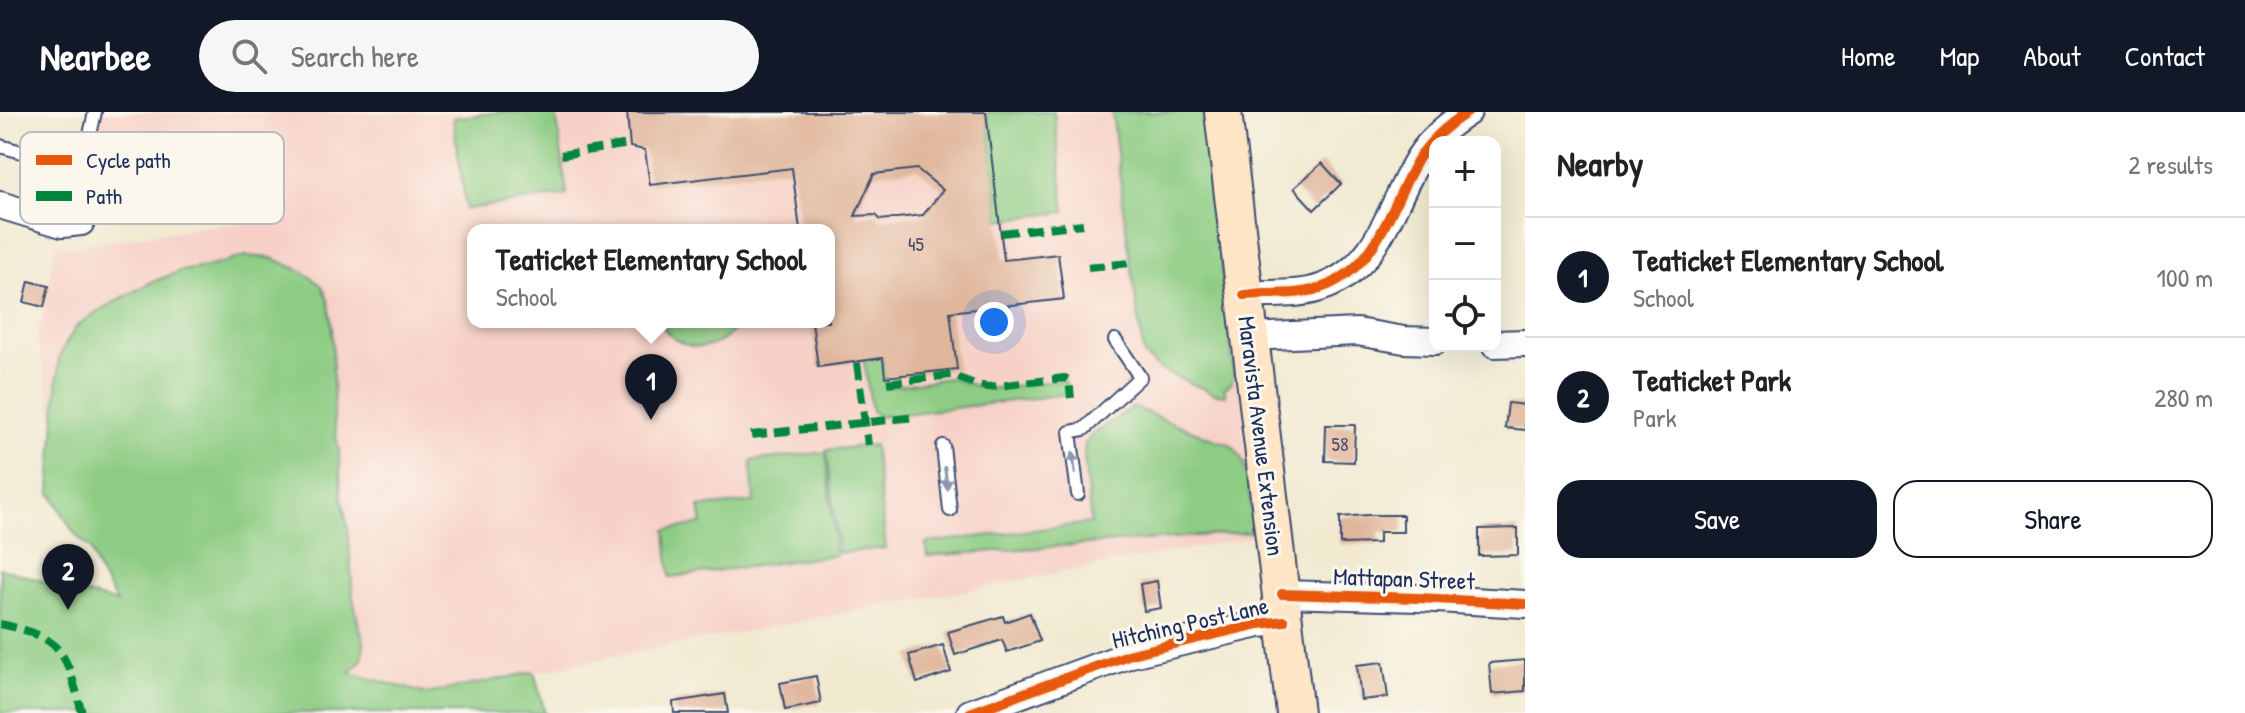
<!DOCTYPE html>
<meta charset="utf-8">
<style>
body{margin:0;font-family:"Patrick Hand",sans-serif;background:#f6f6f6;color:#222}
.controls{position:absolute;right:24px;top:24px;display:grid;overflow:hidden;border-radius:16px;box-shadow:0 8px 32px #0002}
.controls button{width:72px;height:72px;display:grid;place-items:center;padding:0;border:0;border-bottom:2px solid #e0e0e0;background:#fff;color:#222;font:40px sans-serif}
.you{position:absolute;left:994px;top:210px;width:28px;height:28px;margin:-20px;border:6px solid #fff;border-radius:50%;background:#1a73e8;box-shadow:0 0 0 12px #1a73e833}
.badge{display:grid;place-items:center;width:52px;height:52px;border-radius:50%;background:#111827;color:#fff;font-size:26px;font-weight:700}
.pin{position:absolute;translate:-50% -66px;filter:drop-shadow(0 2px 4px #0008)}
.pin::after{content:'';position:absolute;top:42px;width:28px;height:24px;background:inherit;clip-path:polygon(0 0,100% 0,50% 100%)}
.popup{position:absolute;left:467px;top:112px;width:368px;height:104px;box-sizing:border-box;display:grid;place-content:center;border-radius:16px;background:#fff;filter:drop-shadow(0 2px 6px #0005);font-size:26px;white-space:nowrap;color:#767676}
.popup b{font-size:30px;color:#222}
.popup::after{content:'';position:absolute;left:50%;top:100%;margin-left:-16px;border:16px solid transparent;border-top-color:#fff}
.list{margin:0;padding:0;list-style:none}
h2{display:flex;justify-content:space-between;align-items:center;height:104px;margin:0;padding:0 32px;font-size:34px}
h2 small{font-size:26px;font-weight:400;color:#767676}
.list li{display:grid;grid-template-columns:52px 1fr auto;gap:24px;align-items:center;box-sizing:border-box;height:120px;padding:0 32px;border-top:2px solid #e0e0e0}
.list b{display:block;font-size:30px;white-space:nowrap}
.list p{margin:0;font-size:26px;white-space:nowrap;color:#767676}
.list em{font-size:26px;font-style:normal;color:#767676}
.actions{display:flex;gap:16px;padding:24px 32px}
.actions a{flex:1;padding:18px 0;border:2px solid #111827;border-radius:24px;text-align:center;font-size:28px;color:#111827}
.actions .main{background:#111827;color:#fff}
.icon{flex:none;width:44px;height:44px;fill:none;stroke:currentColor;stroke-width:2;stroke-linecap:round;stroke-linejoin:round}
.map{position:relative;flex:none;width:1525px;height:601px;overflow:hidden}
header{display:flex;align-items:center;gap:48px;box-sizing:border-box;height:112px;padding:0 40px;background:#111827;color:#fff}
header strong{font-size:38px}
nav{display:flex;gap:44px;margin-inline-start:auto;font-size:28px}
.search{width:560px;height:72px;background:#f6f6f6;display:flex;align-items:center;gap:20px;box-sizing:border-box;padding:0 28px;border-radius:44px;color:#767676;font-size:30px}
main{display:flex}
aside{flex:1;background:#fff}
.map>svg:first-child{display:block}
.built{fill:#f7d1c7;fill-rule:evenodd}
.green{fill:#8dcc83;stroke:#547e70;stroke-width:2}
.building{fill:#e0b69b;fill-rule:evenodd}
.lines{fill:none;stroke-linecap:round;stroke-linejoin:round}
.service-casing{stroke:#3b4b6f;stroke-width:16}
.minor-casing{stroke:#3b4b6f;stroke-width:30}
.secondary-casing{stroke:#3b4b6f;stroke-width:40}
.service{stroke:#fff;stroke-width:12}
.minor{stroke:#fff;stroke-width:26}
.secondary{stroke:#fde5c5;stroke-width:36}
.quiet{stroke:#00873e;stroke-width:8;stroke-dasharray:16 8;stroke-linecap:butt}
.cycleway-casing{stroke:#fbf7ec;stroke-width:15}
.cycleway{stroke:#e8590c;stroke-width:10}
.oneway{fill:#8d97ae}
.labels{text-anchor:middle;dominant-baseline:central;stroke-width:6;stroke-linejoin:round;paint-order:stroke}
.number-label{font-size:20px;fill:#4c516d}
.street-label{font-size:24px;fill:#1b2f5e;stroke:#fbf7ec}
.key{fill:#fbf7ec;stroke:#b8bbc1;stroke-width:2}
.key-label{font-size:22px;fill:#1b2f5e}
</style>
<header>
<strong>Nearbee</strong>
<div class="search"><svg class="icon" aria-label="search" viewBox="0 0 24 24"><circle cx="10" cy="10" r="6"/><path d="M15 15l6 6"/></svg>Search here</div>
<nav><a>Home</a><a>Map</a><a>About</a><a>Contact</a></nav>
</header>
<main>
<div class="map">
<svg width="1525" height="601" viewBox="0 0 1525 601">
<rect width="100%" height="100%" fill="#fbf7ec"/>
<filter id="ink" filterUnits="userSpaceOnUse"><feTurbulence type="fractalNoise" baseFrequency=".0125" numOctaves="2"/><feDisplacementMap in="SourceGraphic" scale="16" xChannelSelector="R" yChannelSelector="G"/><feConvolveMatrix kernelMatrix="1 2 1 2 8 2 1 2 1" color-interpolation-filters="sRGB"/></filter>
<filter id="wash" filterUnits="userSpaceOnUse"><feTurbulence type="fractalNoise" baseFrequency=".006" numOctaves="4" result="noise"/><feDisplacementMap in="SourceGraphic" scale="32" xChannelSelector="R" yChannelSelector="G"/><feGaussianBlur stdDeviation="1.8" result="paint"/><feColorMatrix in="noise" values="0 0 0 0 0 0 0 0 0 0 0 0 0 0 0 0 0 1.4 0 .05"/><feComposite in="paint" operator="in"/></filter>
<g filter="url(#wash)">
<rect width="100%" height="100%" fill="#f1e9d0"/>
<path class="built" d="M99 0H1212L1263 423 657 536 427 582 274 540 71 388 37 228 56 131 68 135 257 107V69L116 89ZM473 118H829V210H473Z"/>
<g class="green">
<path d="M501 0H556L567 83 466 97 453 6Z"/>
<path d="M986 0H1054L1065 100 999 108Z"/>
<path d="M1112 0H1203L1234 262 1232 271 1224 276 1226 283 1215 282 1161 258 1144 243 1130 147Z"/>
<path d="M245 144 272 146 302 159 322 174 328 188 332 216 334 310 339 340 341 380 348 417 353 486 359 515 364 529 362 547 350 561 427 582 534 560 545 601H0V456L117 491 96 454 91 438 73 420 50 379 59 246 64 235 76 215 98 199 150 171 181 159 211 154Z"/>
<path d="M660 210H739C721 243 678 243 660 210Z"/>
<path d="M881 235 888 275 949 266 987 277 1064 268 1066 271 1068 282 879 305 872 299 862 237Z"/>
<path d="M1133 295 1218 329C1253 331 1250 393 1252 420L928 444 926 431 1091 411 1084 345 1085 332 1092 323Z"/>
<path d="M874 333 886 436 839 441 827 338Z"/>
<path d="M826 340 836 443 670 465 666 418 702 412 699 395 754 390 751 349Z"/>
</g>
<g id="blocks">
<g class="building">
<path d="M627 0H986L1004 148 1058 142 1064 187 950 200 957 257 885 265 883 246 818 255 812 210H829V118H800L792 56 650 73 645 38 630 35ZM917 57 943 78 923 103 880 108 876 103 855 104 874 62Z"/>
<path d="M1322 51 1341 72 1314 98 1294 76Z"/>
<path d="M29 169 49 174 44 195 24 190Z"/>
<path d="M1508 291 1525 293V318L1505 316Z"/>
<path d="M1326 313H1355L1354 350 1325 349Z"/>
<path d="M1368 403H1403V420H1379V431L1340 432V405Z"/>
<path d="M1518 416V443L1479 444V417Z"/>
<path d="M1157 469 1161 496 1144 499 1140 472Z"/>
<path d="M1030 501 1040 529 1007 540 1002 528 955 543 948 520 1003 504 1005 510Z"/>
<path d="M943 533 951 560 917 571 909 543Z"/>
<path d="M1525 548V579L1492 582 1489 551Z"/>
<path d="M1383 550 1388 585 1361 588 1357 553Z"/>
<path d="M816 564 821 591 785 598 780 571Z"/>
<path d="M725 582 728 601H674L673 590Z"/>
</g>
</g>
</g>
<g filter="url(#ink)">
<use href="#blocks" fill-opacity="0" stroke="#3b4b6f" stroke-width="2"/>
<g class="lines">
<defs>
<g id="service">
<path d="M0 34 54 49 83 55 95 0"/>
<path d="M81 110 83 55"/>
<path d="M943 334 950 398"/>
<path d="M1078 382 1070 320 1084 317 1140 265 1115 228"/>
</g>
<g id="minor">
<path d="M0 93 62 112 81 110"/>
<path d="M1244 183C1269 181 1300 184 1323 175 1380 154 1391 91 1419 46 1432 26 1449 12 1468 0"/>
<path d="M1250 225 1357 220 1404 228 1435 229"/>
<path d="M1495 232 1525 231"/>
<path d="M1282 482 1419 486 1525 492"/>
<path d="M970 601 1131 542 1259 512 1284 509"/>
</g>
<path id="secondary" d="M1223 0 1295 601"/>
</defs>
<use href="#service" class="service-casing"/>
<use href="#minor" class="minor-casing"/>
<use href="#secondary" class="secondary-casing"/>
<use href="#service" class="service"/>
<use href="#minor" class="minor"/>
<use href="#secondary" class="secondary"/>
<g class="quiet">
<path d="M561 43 629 32"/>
<path d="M1001 121 1083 112"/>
<path d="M1088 155 1130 151"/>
<path d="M857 251 868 333"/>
<path d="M887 271 951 263 977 273 989 275 1065 266 1069 268 1071 286"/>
<path d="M751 323 916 305"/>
<path d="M0 512C65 525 66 542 82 601"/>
</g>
<defs>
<g id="cycleway">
<path d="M1244 183C1269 181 1300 184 1323 175 1380 154 1391 91 1419 46 1432 26 1449 12 1468 0"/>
<path d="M1282 482 1419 486 1525 492"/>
<path d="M970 601 1131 542 1259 512 1284 509"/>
</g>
</defs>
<use href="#cycleway" class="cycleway-casing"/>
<use href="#cycleway" class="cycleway"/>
</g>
<defs><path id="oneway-solid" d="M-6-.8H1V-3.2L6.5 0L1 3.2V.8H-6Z" transform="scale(2)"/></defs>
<g class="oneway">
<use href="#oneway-solid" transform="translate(1074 351) rotate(-97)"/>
<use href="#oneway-solid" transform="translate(946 366) rotate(83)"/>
</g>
</g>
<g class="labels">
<g class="number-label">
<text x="916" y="131">45</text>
<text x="1340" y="331">58</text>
</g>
<g class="street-label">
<text transform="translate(1262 324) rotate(83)">Maravista Avenue Extension</text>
<text transform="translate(1404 466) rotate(2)">Mattapan Street</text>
<text transform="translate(1190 510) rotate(-13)">Hitching Post Lane</text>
</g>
</g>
<rect x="20" y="20" width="264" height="92" rx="12" class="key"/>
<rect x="36" y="43" width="36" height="10" fill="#e8590c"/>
<rect x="36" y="79" width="36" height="10" fill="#00873e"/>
<g class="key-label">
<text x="86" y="56">Cycle path</text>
<text x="86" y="92">Path</text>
</g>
</svg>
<div class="controls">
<button>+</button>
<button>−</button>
<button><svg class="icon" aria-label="locate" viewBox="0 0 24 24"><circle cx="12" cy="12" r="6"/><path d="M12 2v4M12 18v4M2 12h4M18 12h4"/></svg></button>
</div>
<div class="you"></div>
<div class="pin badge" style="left:651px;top:308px">1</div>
<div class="popup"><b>Teaticket Elementary School</b>School</div>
<div class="pin badge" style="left:68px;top:498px">2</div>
</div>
<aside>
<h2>Nearby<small>2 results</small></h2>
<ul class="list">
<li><span class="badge">1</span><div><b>Teaticket Elementary School</b><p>School</p></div><em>100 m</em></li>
<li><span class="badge">2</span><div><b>Teaticket Park</b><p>Park</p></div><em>280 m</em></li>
</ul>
<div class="actions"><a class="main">Save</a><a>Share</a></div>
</aside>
</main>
